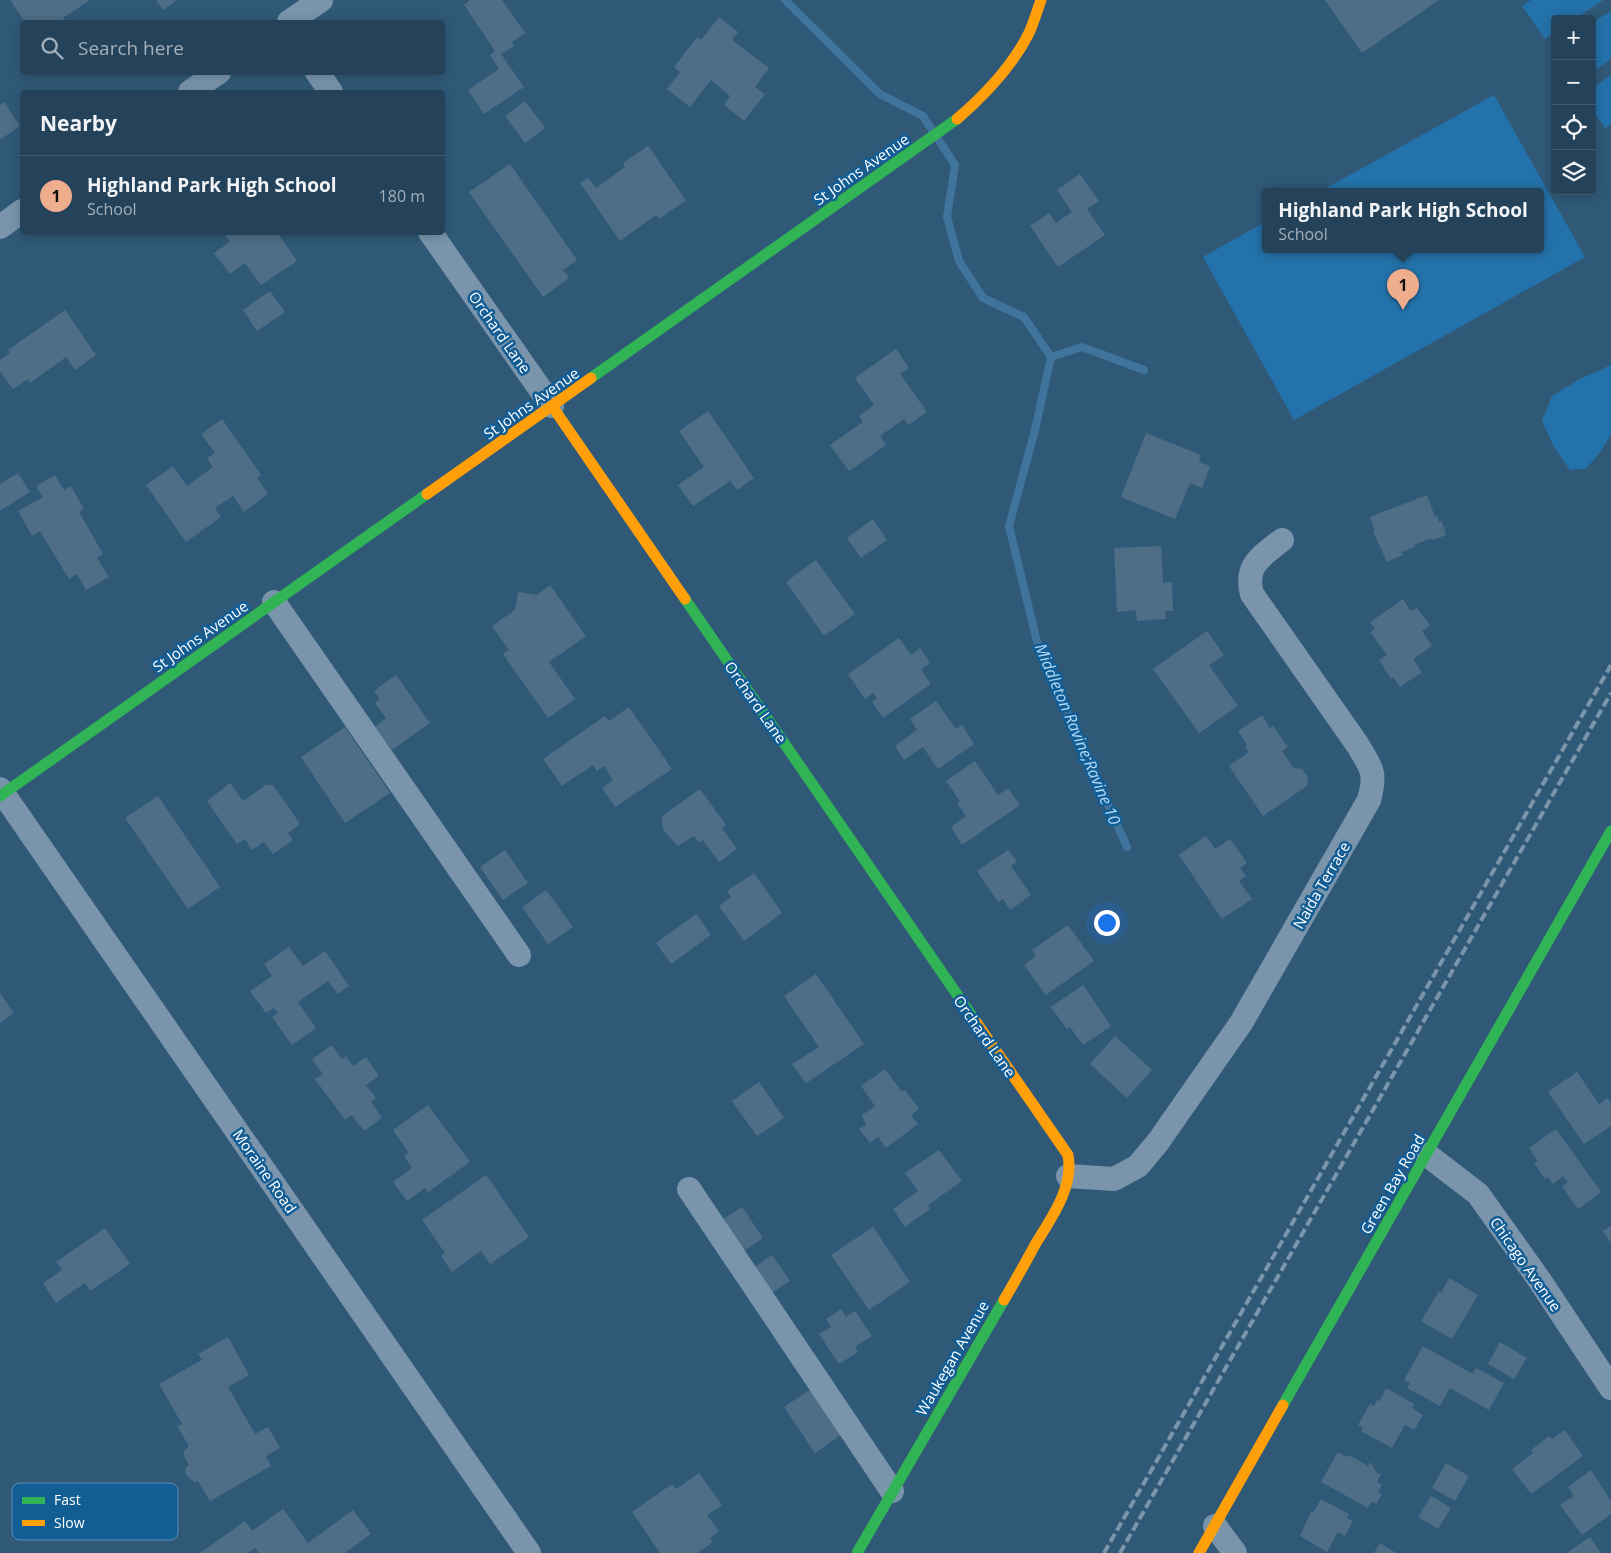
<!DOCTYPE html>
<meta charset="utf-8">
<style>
body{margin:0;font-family:"Open Sans",sans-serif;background:#304e63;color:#f1f3f6}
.controls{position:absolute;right:15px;top:15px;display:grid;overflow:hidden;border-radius:5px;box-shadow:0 2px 12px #0003}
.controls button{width:45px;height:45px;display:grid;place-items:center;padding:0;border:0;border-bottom:1px solid #415c70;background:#24435a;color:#f1f3f6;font:25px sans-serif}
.you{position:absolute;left:1106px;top:922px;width:18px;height:18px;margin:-12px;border:4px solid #fff;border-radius:50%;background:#1a73e8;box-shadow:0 0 0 8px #1a73e833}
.badge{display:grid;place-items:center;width:32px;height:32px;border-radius:50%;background:#eead8d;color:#111;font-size:16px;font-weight:700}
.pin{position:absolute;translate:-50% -41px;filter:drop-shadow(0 1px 2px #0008)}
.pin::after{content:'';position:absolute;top:26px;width:18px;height:15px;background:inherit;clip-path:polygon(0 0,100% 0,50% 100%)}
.popup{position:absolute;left:1262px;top:188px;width:282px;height:65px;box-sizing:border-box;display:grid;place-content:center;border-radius:5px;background:#24435a;filter:drop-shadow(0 1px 4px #0005);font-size:16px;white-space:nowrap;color:#a3b0bb}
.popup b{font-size:19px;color:#f1f3f6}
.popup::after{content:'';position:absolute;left:50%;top:100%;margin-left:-10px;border:10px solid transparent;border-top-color:#24435a}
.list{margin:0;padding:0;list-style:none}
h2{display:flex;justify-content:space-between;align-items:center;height:65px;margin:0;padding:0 20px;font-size:21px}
h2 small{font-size:16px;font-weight:400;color:#a3b0bb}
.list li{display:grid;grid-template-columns:32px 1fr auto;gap:15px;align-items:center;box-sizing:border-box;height:80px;padding:0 20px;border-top:1px solid #415c70}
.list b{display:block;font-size:19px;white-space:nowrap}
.list p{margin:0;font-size:16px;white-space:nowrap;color:#a3b0bb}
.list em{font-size:16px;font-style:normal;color:#a3b0bb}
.icon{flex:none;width:28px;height:28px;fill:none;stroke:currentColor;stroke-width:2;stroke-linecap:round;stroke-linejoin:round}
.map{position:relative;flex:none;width:1611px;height:1553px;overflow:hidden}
.search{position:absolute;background:#24435a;box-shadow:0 2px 12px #0003;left:20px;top:20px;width:425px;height:55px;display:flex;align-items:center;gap:12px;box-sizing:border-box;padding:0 18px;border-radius:5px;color:#a3b0bb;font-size:19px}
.panel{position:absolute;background:#24435a;box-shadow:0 2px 12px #0003;left:20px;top:90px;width:425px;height:145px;border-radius:5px}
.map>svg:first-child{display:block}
.green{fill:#2472ab}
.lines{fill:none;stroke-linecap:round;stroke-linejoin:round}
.stream{stroke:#41749c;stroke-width:8}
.building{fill:#4e6e87}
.street{stroke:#7a95ab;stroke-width:24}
.fast{stroke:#30b455;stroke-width:11}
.slow{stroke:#ff9f0a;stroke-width:11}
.rail{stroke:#7b95aa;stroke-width:4;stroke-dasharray:9 4;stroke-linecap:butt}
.labels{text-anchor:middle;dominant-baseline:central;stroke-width:5;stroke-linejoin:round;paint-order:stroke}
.street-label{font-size:15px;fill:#fff;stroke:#135d95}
.water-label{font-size:16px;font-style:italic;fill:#afdbf9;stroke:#135d95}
.key{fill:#135d95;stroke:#5a8eb5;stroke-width:1}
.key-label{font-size:14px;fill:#fff}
</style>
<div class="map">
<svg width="1611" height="1553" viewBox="0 0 1611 1553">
<rect width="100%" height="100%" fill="#305978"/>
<g class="green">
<path d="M1531 0H1603L1575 19H1555V32L1545 39 1522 6Z"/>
<path d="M1611 11V59L1592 72V23Z"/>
<path d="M1611 75V124L1605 128 1592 110V88Z"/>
<path d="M1494 95 1585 257 1294 420 1203 257 1265 222 1266 249H1540V191H1321Z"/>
<path d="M1611 365V434L1599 454 1585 469 1570 470 1553 445 1542 421 1552 396 1580 379Z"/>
</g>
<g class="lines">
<g class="stream">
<path d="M785 0 880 94 923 116 932 130"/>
<path d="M938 139 955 165 947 217 959 261 983 298 1024 317 1051 357 1035 430 1009 526 1038 646 1127 847"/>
<path d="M1051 357 1082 347 1144 370"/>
</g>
</g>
<g class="building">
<path d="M10 0H90L63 18 67 22H25Z"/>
<path d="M156 0H177L163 10Z"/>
<path d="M470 0H502L525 33 512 42 514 46 501 54 524 87 484 114 468 90 499 69 490 55 495 51 464 5Z"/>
<path d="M1325 0H1439L1362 53Z"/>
<path d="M719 17 738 32 732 40 769 68 755 87 765 94 744 121 724 105 730 96 711 80 690 107 667 89 680 72 674 67 697 37 701 40Z"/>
<path d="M525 101 545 128 525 143 505 116Z"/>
<path d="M4 102 20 126 0 140V105Z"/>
<path d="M648 146 686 200 659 219 656 215 620 241 580 183 588 178 596 188 625 167 623 163Z"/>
<path d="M510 164 577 260 563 270 569 278 543 297 469 192Z"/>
<path d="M1080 174 1099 201 1087 209 1105 235 1058 267 1030 226 1049 213 1056 223 1072 212 1057 190Z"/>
<path d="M223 232H277L297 261 261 285 245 263 230 274 214 253 230 242Z"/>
<path d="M270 291 285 312 257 331 243 310Z"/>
<path d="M65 310 96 355 75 370 66 357 30 383 28 379 13 389 0 371V360L10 353 8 350Z"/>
<path d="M896 349 909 368 900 374 927 412 908 425 904 419 880 436 886 445 849 471 830 445 863 422 859 416 874 405 855 378Z"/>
<path d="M708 411 754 478 737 490 730 481 693 506 678 485 704 467 679 431Z"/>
<path d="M222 419 261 475 257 478 268 494 244 512 233 496 215 508 221 517 186 542 146 485 173 466 187 486 213 467 207 458 215 453 201 434Z"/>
<path d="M1146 433 1201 455 1199 462 1210 466 1202 488 1190 483 1175 519 1121 497Z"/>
<path d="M18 473 30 492 0 511V484Z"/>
<path d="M55 475 64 490 71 486 84 509 79 512 103 554 97 558 109 577 86 590 77 574 69 579 40 531 32 536 18 511 43 497 36 486Z"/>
<path d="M1427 495 1435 517 1437 516 1439 522 1442 521 1446 535 1433 540 1432 538 1414 545 1415 547 1401 552 1403 555 1387 562 1373 531H1375L1370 517Z"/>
<path d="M873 519 887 540 861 558 847 538Z"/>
<path d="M1161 546 1163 583 1172 582 1173 611H1165L1166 619 1137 621 1136 610 1117 612 1114 548Z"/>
<path d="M816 560 855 614 824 636 786 582Z"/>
<path d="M550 585 586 636 549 662 575 699 548 718 503 654 509 650 492 626 515 610 518 592 537 595Z"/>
<path d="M1403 599 1411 611 1417 608 1430 625 1422 631 1432 646 1413 659 1422 672 1400 687 1393 677 1391 679 1379 660 1387 655 1370 632 1375 629 1370 622Z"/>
<path d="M1207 631 1224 655 1209 665 1238 706 1199 733 1153 669Z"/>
<path d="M899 638 911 655 920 648 930 663 921 670 931 684 883 718 872 702 877 698 873 693 865 699 848 674Z"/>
<path d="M396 675 430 723 392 750 375 727 386 718 375 703 380 699 374 691Z"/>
<path d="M936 701 956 729 962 725 974 744 938 769 923 747 904 760 895 746 917 730 910 719Z"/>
<path d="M629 707 672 769 615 807 602 788 613 780 604 766 597 771 593 765 562 786 543 759 605 716 609 721Z"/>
<path d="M1262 715 1270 728 1273 726 1288 747 1282 751 1294 768 1302 769 1308 777 1307 786 1263 816 1229 766 1249 752 1245 747 1247 745 1238 731Z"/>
<path d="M345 727 390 793 345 823 301 757Z"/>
<path d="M975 761 998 795 1008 788 1020 805 962 845 951 827 966 816 957 803 960 801 946 781Z"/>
<path d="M230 783 243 801 266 785H273L300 824 288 833 293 840 273 854 264 842 252 850 245 839 237 844 207 801Z"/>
<path d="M700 789 726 825 722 828 737 849 719 862 703 840 699 843 694 836 678 846 665 832 662 825V816Z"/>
<path d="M158 796 220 887 188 909 125 818Z"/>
<path d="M1206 836 1215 849 1230 839 1247 863 1240 868 1246 876 1239 881 1252 899 1222 919 1179 855Z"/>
<path d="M505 850 528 883 503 900 480 867Z"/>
<path d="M1008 850 1017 862 1011 866 1031 895 1010 910 1003 899 998 902 977 871Z"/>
<path d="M754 873 782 913 744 941 719 906 731 897 727 891Z"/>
<path d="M546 890 573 927 548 944 522 907Z"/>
<path d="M696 914 711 935 671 964 656 943Z"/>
<path d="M1068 925 1094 961 1046 995 1024 965 1036 956 1032 950Z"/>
<path d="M289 947 303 966 325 951 349 986 338 994 328 981 298 1002 316 1028 292 1045 272 1017 278 1013 274 1008 266 1013 250 991 272 976 264 964Z"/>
<path d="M816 974 864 1044 806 1083 792 1064 819 1047 784 996Z"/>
<path d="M1083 985 1111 1026 1083 1045 1070 1027 1067 1029 1051 1007Z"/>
<path d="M0 993 14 1013 0 1023Z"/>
<path d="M1115 1036 1152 1070 1127 1098 1090 1064Z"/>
<path d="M332 1045 342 1059 346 1056 353 1066 366 1057 379 1076 366 1085 376 1098 371 1102 382 1118 364 1131 352 1115 345 1120 315 1079 323 1074 312 1059Z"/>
<path d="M885 1069 902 1092 905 1090 919 1109 911 1115 918 1124 886 1148 878 1137 870 1143 859 1129 866 1125 862 1115 875 1106 861 1086Z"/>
<path d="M1577 1072 1599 1104 1608 1098 1611 1103V1126L1584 1144 1548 1092Z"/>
<path d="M759 1082 784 1118 757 1136 732 1101Z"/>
<path d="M428 1105 470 1162 428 1192 425 1188 407 1201 393 1182 412 1168 404 1156 409 1153 393 1130Z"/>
<path d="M1556 1129 1601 1192 1578 1209 1562 1186 1568 1182 1563 1176 1553 1184 1548 1177 1545 1179 1534 1163 1538 1161 1529 1148Z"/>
<path d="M939 1150 962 1181 928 1205 930 1209 905 1227 893 1209 918 1191 905 1173Z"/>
<path d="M486 1175 529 1237 490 1264 481 1251 452 1272 441 1256 445 1253 422 1220Z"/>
<path d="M742 1207 763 1238 741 1253 719 1222Z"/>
<path d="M1611 1226V1243L1603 1231Z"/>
<path d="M873 1227 910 1282 869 1310 831 1255Z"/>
<path d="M105 1228 130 1264 90 1291 85 1283 56 1303 43 1283 62 1270 56 1262Z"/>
<path d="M772 1255 790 1281 770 1294 752 1269Z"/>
<path d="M1449 1278 1478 1295 1452 1339 1421 1321 1439 1291 1441 1293Z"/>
<path d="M841 1309 846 1317 855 1311 872 1336 855 1347 858 1352 839 1364 819 1334 831 1327 826 1319Z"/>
<path d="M228 1337 249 1375 228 1387 255 1434 268 1427 280 1448 266 1456 271 1466 210 1501 198 1481 194 1482 187 1476 185 1472 186 1467 189 1465 184 1456V1451L189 1446 177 1426 182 1424 159 1384 202 1360 198 1354Z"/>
<path d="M1500 1342 1527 1358 1514 1379 1488 1364Z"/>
<path d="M1423 1346 1473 1374 1476 1368 1504 1383 1489 1410 1450 1388 1440 1406 1407 1388 1410 1383 1404 1380Z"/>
<path d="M1386 1388 1414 1404 1412 1408 1423 1415 1414 1430 1405 1425 1392 1448 1361 1431 1363 1428 1358 1425 1370 1404 1374 1406 1377 1400 1380 1401Z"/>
<path d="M811 1389 842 1434 815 1453 784 1407Z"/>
<path d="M1565 1430 1583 1456 1531 1494 1512 1469 1533 1453 1531 1450 1549 1436 1552 1439Z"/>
<path d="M1338 1452 1347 1457 1349 1455 1368 1466 1370 1462 1377 1473 1381 1474 1377 1482 1382 1485 1378 1492 1382 1494 1376 1504 1372 1501 1368 1508 1321 1482Z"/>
<path d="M1446 1463 1469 1476 1455 1501 1432 1488Z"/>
<path d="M1591 1470 1611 1501V1514L1582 1535 1560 1505 1574 1496 1568 1487Z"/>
<path d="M699 1473 722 1505 707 1515 719 1531 710 1538 713 1542 697 1553H660L632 1512 672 1484 676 1489Z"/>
<path d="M1431 1496 1451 1508 1438 1529 1418 1517Z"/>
<path d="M1321 1499 1349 1514 1347 1518 1353 1521 1345 1536 1338 1532 1327 1552 1300 1536 1311 1512 1313 1513Z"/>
<path d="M283 1509 308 1543 353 1510 371 1534 345 1553H259L255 1548 248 1553H200L245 1521 252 1531Z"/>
<path d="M1590 1537 1601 1553H1567Z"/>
<path d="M1380 1543 1396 1553H1374Z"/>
</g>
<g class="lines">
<g class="street">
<path d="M289 22 321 0"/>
<path d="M317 72 331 92"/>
<path d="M190 92 219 72"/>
<path d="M0 227 22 211"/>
<path d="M430 232 552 406"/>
<path d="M274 602 519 955"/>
<path d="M0 789 529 1553"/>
<path d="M1426 1154 1478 1194 1538 1278 1611 1388"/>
<path d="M1068 1176 1114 1179 1138 1166 1158 1142 1241 1023 1369 800C1377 771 1371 768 1357 744L1252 594C1244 565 1262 556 1282 540"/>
<path d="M689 1189 892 1491"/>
<path d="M1215 1526 1235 1553"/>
</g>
<g class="fast">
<path d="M591 378 957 119"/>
<path d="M685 599 976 1022"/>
<path d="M0 796 427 494"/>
<path d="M1283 1405 1611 831"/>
<path d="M857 1553 1004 1300"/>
</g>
<g class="slow">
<path d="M957 119C986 94 1012 67 1029 33 1034 22 1037 11 1041 0"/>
<path d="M552 406 685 599"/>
<path d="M427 494 591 378"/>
<path d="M976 1022 1068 1155C1074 1187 1052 1217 1036 1243 1026 1262 1015 1281 1004 1300"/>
<path d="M1199 1553 1283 1405"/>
</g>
<g class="rail">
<path d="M1104 1553 1611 665"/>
<path d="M1120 1553 1611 693"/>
</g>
</g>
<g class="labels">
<g class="street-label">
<text transform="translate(861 169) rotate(-35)">St Johns Avenue</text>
<text transform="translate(500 332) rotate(55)">Orchard Lane</text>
<text transform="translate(531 403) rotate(-35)">St Johns Avenue</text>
<text transform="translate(200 636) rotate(-35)">St Johns Avenue</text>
<text transform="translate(756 702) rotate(55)">Orchard Lane</text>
<text transform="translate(1321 885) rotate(-60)">Naida Terrace</text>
<text transform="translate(985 1036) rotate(55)">Orchard Lane</text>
<text transform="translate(265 1171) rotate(55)">Moraine Road</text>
<text transform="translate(1392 1184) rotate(-60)">Green Bay Road</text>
<text transform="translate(1526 1264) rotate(55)">Chicago Avenue</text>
<text transform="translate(952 1358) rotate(-60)">Waukegan Avenue</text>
</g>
<g class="water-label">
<text transform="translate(1078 734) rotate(67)">Middleton Ravine;Ravine 10</text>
</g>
</g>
<rect x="12" y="1483" width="166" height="57" rx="8" class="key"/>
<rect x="22" y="1497" width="23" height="7" fill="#30b455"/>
<rect x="22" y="1520" width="23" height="6" fill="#ff9f0a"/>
<g class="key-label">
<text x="54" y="1505">Fast</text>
<text x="54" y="1528">Slow</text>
</g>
</svg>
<div class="controls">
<button>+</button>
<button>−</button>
<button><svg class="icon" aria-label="locate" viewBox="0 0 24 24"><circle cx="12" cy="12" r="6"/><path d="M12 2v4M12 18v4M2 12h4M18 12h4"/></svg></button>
<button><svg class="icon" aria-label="layers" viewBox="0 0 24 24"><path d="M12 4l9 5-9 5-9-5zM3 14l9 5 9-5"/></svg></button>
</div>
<div class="you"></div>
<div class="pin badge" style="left:1403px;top:310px">1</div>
<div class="popup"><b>Highland Park High School</b>School</div>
<div class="search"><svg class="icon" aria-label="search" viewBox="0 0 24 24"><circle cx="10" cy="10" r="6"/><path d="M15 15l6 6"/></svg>Search here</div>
<section class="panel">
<h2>Nearby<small></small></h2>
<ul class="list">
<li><span class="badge">1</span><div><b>Highland Park High School</b><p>School</p></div><em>180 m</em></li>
</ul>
</section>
</div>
